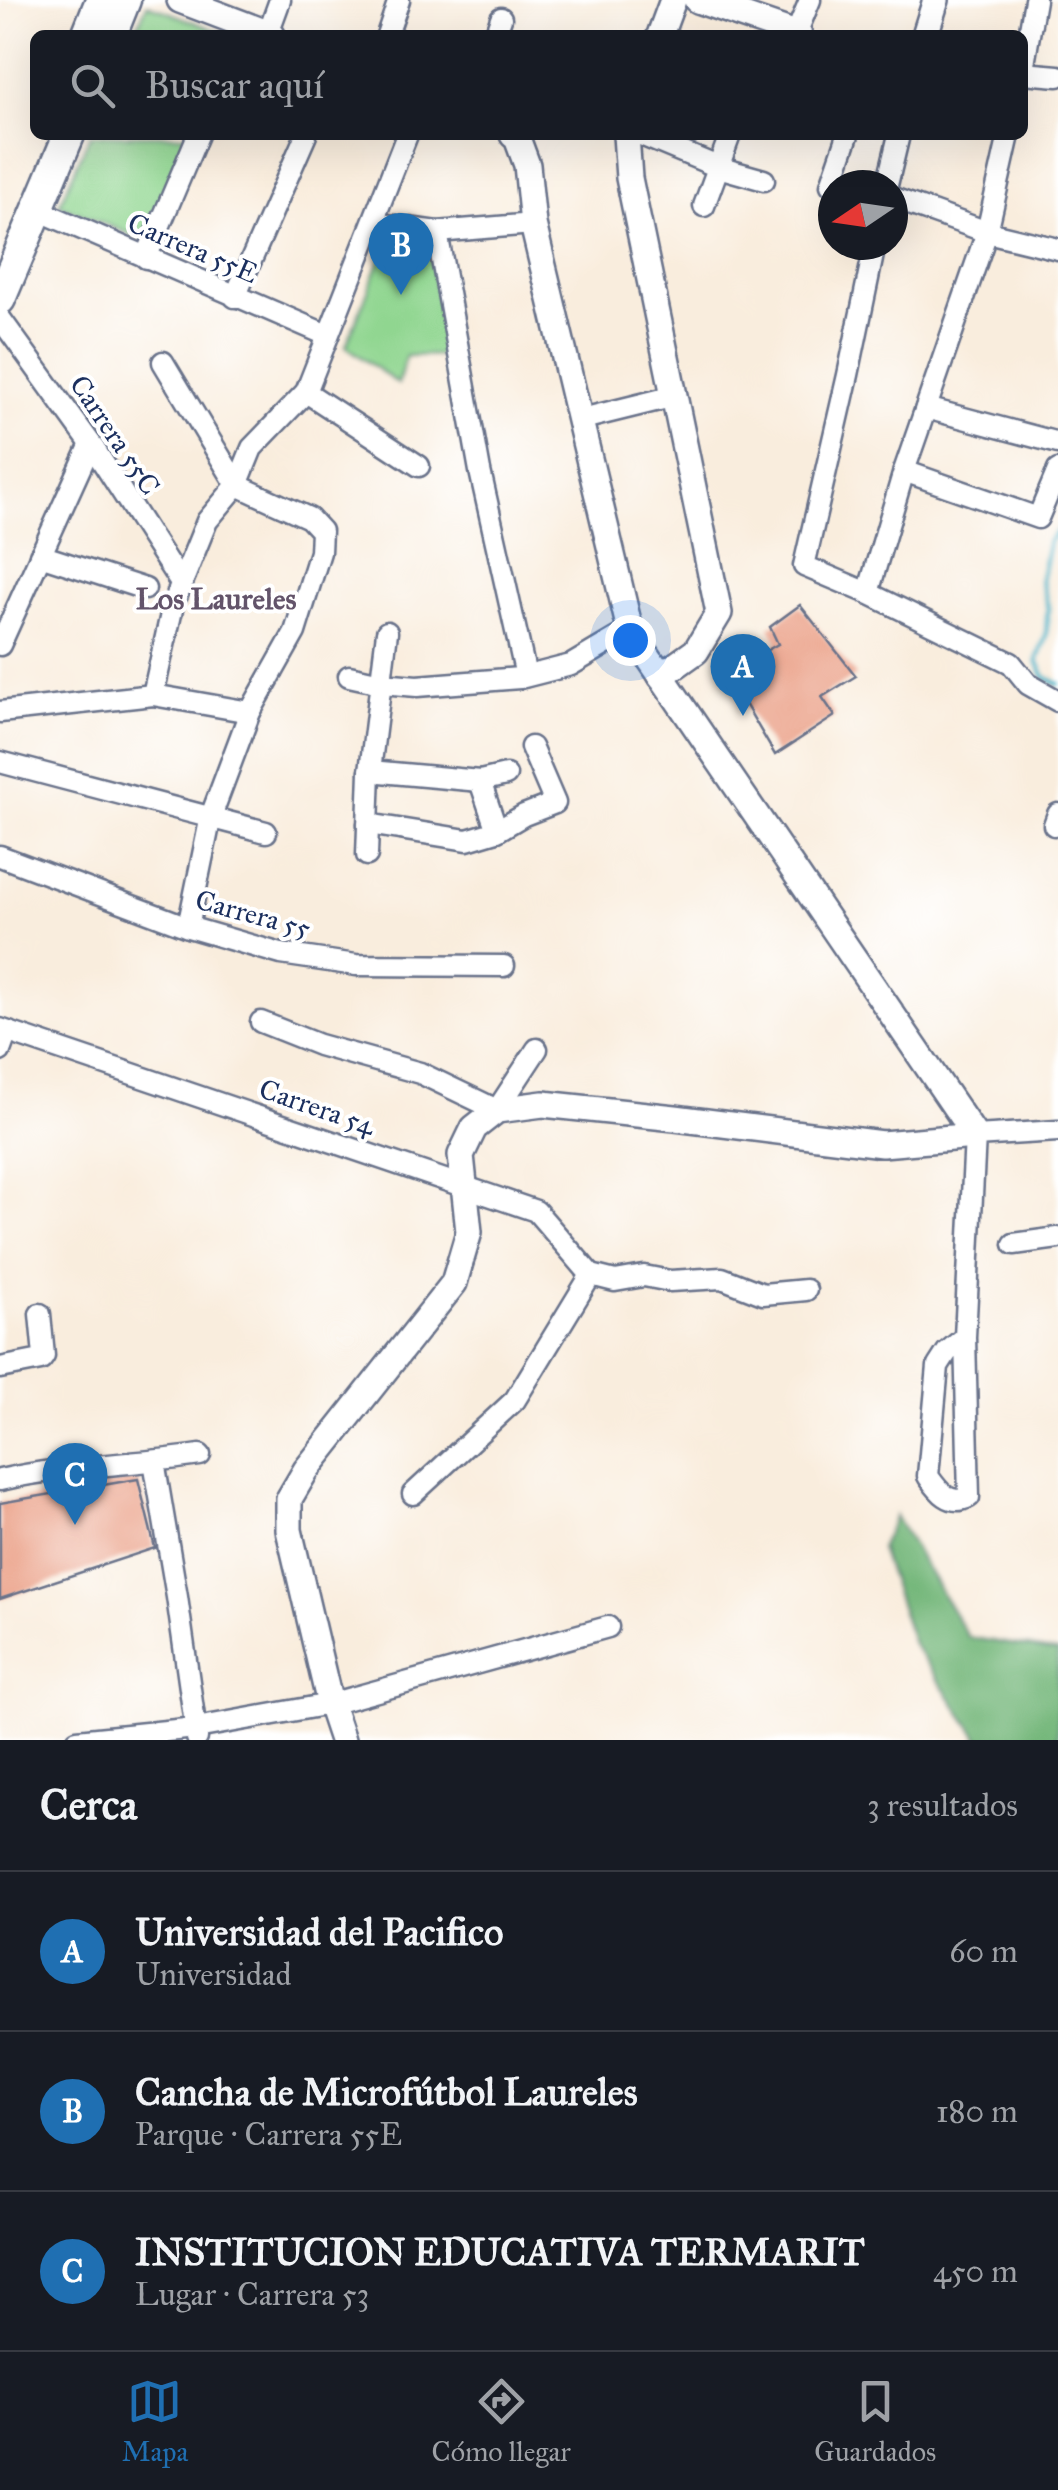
<!DOCTYPE html>
<html lang="es">
<meta charset="utf-8">
<style>
body{margin:0;font-family:"IM FELL Great Primer",serif;background:#242831;color:#f1f3f6}
.compass{position:absolute;left:818px;top:170px;width:90px;height:90px;border-radius:50%;background:#171b24;box-shadow:0 10px 40px #0002;rotate:257deg}
.you{position:absolute;left:630px;top:640px;width:35px;height:35px;margin:-25px;border:8px solid #fff;border-radius:50%;background:#1a73e8;box-shadow:0 0 0 15px #1a73e833}
.badge{display:grid;place-items:center;width:65px;height:65px;border-radius:50%;background:#1f6fb2;color:#fff;font-size:32px;font-weight:700}
.pin{position:absolute;translate:-50% -82px;filter:drop-shadow(0 2px 5px #0008)}
.pin::after{content:'';position:absolute;top:52px;width:35px;height:30px;background:inherit;clip-path:polygon(0 0,100% 0,50% 100%)}
.list{margin:0;padding:0;list-style:none}
h2{display:flex;justify-content:space-between;align-items:center;height:130px;margin:0;padding:0 40px;font-size:42px}
h2 small{font-size:32px;font-weight:400;color:#9ea1a6}
.list li{display:grid;grid-template-columns:65px 1fr auto;gap:30px;align-items:center;box-sizing:border-box;height:160px;padding:0 40px;border-top:2px solid #363941}
.list b{display:block;font-size:38px;white-space:nowrap}
.list p{margin:0;font-size:32px;white-space:nowrap;color:#9ea1a6}
.list em{font-size:32px;font-style:normal;color:#9ea1a6}
.icon{flex:none;width:55px;height:55px;fill:none;stroke:currentColor;stroke-width:2;stroke-linecap:round;stroke-linejoin:round}
.map{position:relative;flex:none;width:1058px;height:1740px;overflow:hidden}
.search{position:absolute;background:#171b24;box-shadow:0 10px 40px #0002;left:30px;right:30px;top:30px;height:110px;display:flex;align-items:center;gap:25px;box-sizing:border-box;padding:0 35px;border-radius:15px;color:#9ea1a6;font-size:38px}
.sheet{height:610px;background:#171b24}
nav{display:flex;justify-content:space-around;align-items:center;box-sizing:border-box;height:140px;border-top:2px solid #363941;background:#171b24;font-size:28px;color:#9ea1a6}
nav a{display:grid;justify-items:center;gap:5px}
nav .on{color:#1f6fb2}
.map>svg:first-child{display:block}
.green{fill:#90d690;stroke:#568277;stroke-width:2.5}
.forest{fill:#74b77a;stroke:#48736c;stroke-width:2.5}
.lines{fill:none;stroke-linecap:round;stroke-linejoin:round}
.stream{stroke:#49b3c7;stroke-width:5}
.building{fill:#e99a7f}
.minor-casing{stroke:#69728a;stroke-width:25}
.major-casing{stroke:#69728a;stroke-width:30}
.highway-casing{stroke:#69728a;stroke-width:35}
.minor{stroke:#fff;stroke-width:20}
.major{stroke:#fff;stroke-width:25}
.highway{stroke:#fff;stroke-width:30}
.labels{text-anchor:middle;dominant-baseline:central;stroke-width:8;stroke-linejoin:round;paint-order:stroke}
.street-label{font-size:28px;fill:#1b2f5e;stroke:#fff}
.neighbourhood-label{font-size:30px;font-weight:bold;fill:#63546a;stroke:#fff}
</style>
<div class="map">
<svg width="1058" height="1740" viewBox="0 0 1058 1740">
<rect width="100%" height="100%" fill="#fff"/>
<filter id="ink" filterUnits="userSpaceOnUse"><feTurbulence type="fractalNoise" baseFrequency=".01" numOctaves="2"/><feDisplacementMap in="SourceGraphic" scale="20" xChannelSelector="R" yChannelSelector="G"/><feConvolveMatrix kernelMatrix="1 2 1 2 8 2 1 2 1" color-interpolation-filters="sRGB"/></filter>
<filter id="wash" filterUnits="userSpaceOnUse"><feTurbulence type="fractalNoise" baseFrequency=".0048" numOctaves="4" result="noise"/><feDisplacementMap in="SourceGraphic" scale="40" xChannelSelector="R" yChannelSelector="G"/><feGaussianBlur stdDeviation="2.25" result="paint"/><feColorMatrix in="noise" values="0 0 0 0 0 0 0 0 0 0 0 0 0 0 0 0 0 1.4 0 .05"/><feComposite in="paint" operator="in"/></filter>
<g filter="url(#wash)">
<rect width="100%" height="100%" fill="#f9eddd"/>
<g class="green">
<path d="M147 4 228 35H134Z"/>
<path d="M90 135H191L146 241 59 205Z"/>
<path d="M388 240 429 244 446 355 406 356 398 384 346 346Z"/>
</g>
<path class="forest" d="M895 1516 968 1637 1058 1652V1740H980L913 1644 880 1548Z"/>
<g class="lines">
<path class="stream" d="M1058 531 1049 541 1041 579 1048 608 1046 636 1037 661 1045 677 1058 684"/>
</g>
<g id="blocks">
<g class="building">
<path d="M800 605 856 676 822 697 835 716 775 755 727 673 778 644 770 627Z"/>
<path d="M138 1479 155 1548 0 1599V1503Z"/>
</g>
</g>
</g>
<g filter="url(#ink)">
<use href="#blocks" fill-opacity="0" stroke="#69728a" stroke-width="2.5"/>
<g class="lines">
<defs>
<g id="minor">
<path d="M268 33 280 0"/>
<path d="M796 34 810 0"/>
<path d="M387 35 399 0"/>
<path d="M495 35 501 18"/>
<path d="M1023 70 1035 0"/>
<path d="M1023 73 1058 76"/>
<path d="M641 135 718 167 764 180"/>
<path d="M831 185 848 135"/>
<path d="M887 185 899 135"/>
<path d="M893 198 987 232 1058 249"/>
<path d="M704 206 730 135"/>
<path d="M38 210 327 335"/>
<path d="M373 223 437 232 533 224"/>
<path d="M437 232 480 471 526 676"/>
<path d="M875 245 848 375 804 566 868 593 1011 663 1028 684 1058 701"/>
<path d="M146 258 198 135"/>
<path d="M235 297 306 135"/>
<path d="M0 318 91 444 182 585"/>
<path d="M163 362 237 485 309 518 321 531 320 552 295 632 250 712 211 816 188 927"/>
<path d="M306 392 419 466"/>
<path d="M926 408 1058 443"/>
<path d="M578 420 675 396"/>
<path d="M904 471 1038 518 1058 470"/>
<path d="M40 555 145 589"/>
<path d="M868 593 904 471 987 232 1009 135"/>
<path d="M0 645 91 444"/>
<path d="M349 676 381 683 417 686 520 678 571 665 630 630"/>
<path d="M153 695 173 605 207 521 237 485 252 448 306 392 407 135"/>
<path d="M0 712 153 695 250 712"/>
<path d="M0 762 266 832"/>
<path d="M370 771 480 781 506 775"/>
<path d="M480 781 497 831"/>
<path d="M368 824 467 840 497 831 524 815 555 803 531 747"/>
<path d="M1054 825 1058 814"/>
<path d="M367 855 370 771 387 632"/>
<path d="M0 856 188 927 281 954 356 965 504 966"/>
<path d="M261 1022 319 1045 420 1073 497 1110 537 1049"/>
<path d="M0 1029 536 1211 591 1275"/>
<path d="M0 1051 7 1032"/>
<path d="M1014 1244 1058 1238"/>
<path d="M591 1275 615 1281 644 1276 670 1281 722 1278 763 1294 806 1290"/>
<path d="M965 1337 947 1352 938 1366 928 1476C938 1490 949 1507 969 1497L965 1337 975 1136 1058 1131"/>
<path d="M0 1368 41 1360 44 1356 40 1314"/>
<path d="M154 1461 177 1597 197 1738"/>
<path d="M0 1480C66 1465 134 1465 200 1455"/>
<path d="M413 1494 515 1400 591 1275"/>
<path d="M77 1740 196 1728 330 1704 608 1627"/>
</g>
<g id="major">
<path d="M180 0 272 35"/>
<path d="M697 0 799 35"/>
<path d="M660 35 673 0"/>
<path d="M925 35 936 0"/>
<path d="M626 135 629 178 719 613 696 651 661 676"/>
<path d="M342 1740 330 1704 289 1530V1499L306 1470 454 1283 469 1232 461 1155 474 1128 497 1110 543 1104 675 1118 882 1144 975 1136 630 630 533 224 527 165 517 138 513 135"/>
</g>
<g id="highway">
<path d="M87 35 101 0"/>
<path d="M111 35 125 0"/>
<path d="M0 299 69 135"/>
</g>
</defs>
<use href="#minor" class="minor-casing"/>
<use href="#major" class="major-casing"/>
<use href="#highway" class="highway-casing"/>
<use href="#minor" class="minor"/>
<use href="#major" class="major"/>
<use href="#highway" class="highway"/>
</g>
</g>
<g class="labels">
<g class="street-label">
<text transform="translate(193 248) rotate(23)">Carrera 55E</text>
<text transform="translate(115 435) rotate(56)">Carrera 55C</text>
<text transform="translate(253 914) rotate(15)">Carrera 55</text>
<text transform="translate(317 1107) rotate(19)">Carrera 54</text>
</g>
<g class="neighbourhood-label">
<text x="216" y="599">Los Laureles</text>
</g>
</g>
</svg>
<svg class="compass" viewBox="-18 -18 36 36"><path d="M0-13l5 13h-10z" fill="#e53935"/><path d="M0 13l5-13h-10z" fill="#9ea1a6"/></svg>
<div class="you"></div>
<div class="pin badge" style="left:743px;top:716px">A</div>
<div class="pin badge" style="left:401px;top:295px">B</div>
<div class="pin badge" style="left:75px;top:1525px">C</div>
<div class="search"><svg class="icon" aria-label="search" viewBox="0 0 24 24"><circle cx="10" cy="10" r="6"/><path d="M15 15l6 6"/></svg>Buscar aquí</div>
</div>
<section class="sheet">
<h2>Cerca<small>3 resultados</small></h2>
<ul class="list">
<li><span class="badge">A</span><div><b>Universidad del Pacifico</b><p>Universidad</p></div><em>60 m</em></li>
<li><span class="badge">B</span><div><b>Cancha de Microfútbol Laureles</b><p>Parque · Carrera 55E</p></div><em>180 m</em></li>
<li><span class="badge">C</span><div><b>INSTITUCION EDUCATIVA TERMARIT</b><p>Lugar · Carrera 53</p></div><em>450 m</em></li>
</ul>
</section>
<nav>
<a class="on"><svg class="icon" aria-label="map" viewBox="0 0 24 24"><path d="M3 6l6-2 6 2 6-2v14l-6 2-6-2-6 2zM9 4v14M15 6v14"/></svg>Mapa</a>
<a><svg class="icon" aria-label="directions" viewBox="0 0 24 24"><path d="M12 3l9 9-9 9-9-9zM9 14v-3h6M13 9l2 2-2 2"/></svg>Cómo llegar</a>
<a><svg class="icon" aria-label="saved" viewBox="0 0 24 24"><path d="M7 4h10v16l-5-4-5 4z"/></svg>Guardados</a>
</nav>
